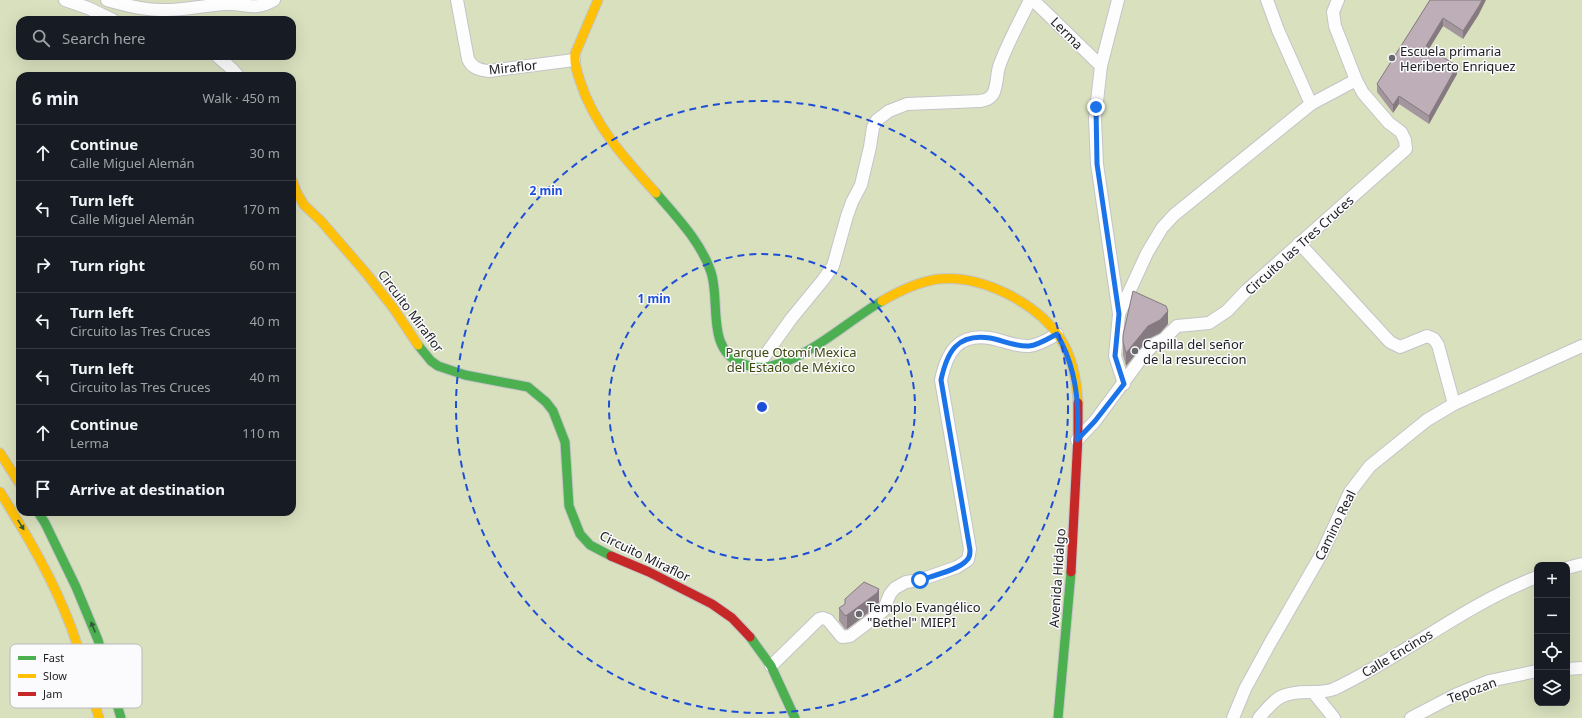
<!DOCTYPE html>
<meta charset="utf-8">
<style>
body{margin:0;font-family:"Noto Sans",sans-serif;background:#242831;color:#f1f3f6}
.controls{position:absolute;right:12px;bottom:12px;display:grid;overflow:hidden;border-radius:8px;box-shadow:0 4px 16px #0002}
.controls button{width:36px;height:36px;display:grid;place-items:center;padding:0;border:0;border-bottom:1px solid #363941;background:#171b24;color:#f1f3f6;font:20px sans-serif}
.stop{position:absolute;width:12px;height:12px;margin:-9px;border:3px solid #1a73e8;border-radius:50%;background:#fff}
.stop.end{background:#1a73e8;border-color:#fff;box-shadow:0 1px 4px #0008}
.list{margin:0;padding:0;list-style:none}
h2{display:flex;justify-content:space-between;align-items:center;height:52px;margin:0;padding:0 16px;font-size:17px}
h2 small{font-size:13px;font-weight:400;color:#9ea1a6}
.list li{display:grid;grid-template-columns:26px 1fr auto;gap:12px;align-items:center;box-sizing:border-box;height:56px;padding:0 16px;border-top:1px solid #363941}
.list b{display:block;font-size:15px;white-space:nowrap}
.list p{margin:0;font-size:13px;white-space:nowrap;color:#9ea1a6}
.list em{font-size:13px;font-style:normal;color:#9ea1a6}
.icon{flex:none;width:22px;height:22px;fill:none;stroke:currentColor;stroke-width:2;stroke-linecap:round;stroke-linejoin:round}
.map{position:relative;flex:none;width:1582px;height:718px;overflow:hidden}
.search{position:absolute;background:#171b24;box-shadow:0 4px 16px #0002;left:16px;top:16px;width:280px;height:44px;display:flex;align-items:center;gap:10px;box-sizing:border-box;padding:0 14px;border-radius:12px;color:#9ea1a6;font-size:15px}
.panel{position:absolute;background:#171b24;box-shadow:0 4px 16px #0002;left:16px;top:72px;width:280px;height:444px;border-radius:12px}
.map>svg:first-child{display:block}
.green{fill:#d8e0be;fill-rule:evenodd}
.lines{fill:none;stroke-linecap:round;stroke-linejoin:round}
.street-casing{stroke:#c4c4c7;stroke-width:14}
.fast-casing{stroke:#c4c4c7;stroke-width:11}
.slow-casing{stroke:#c4c4c7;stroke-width:11}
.jam-casing{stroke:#c4c4c7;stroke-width:11}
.street{stroke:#fdfdfd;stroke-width:12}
.fast{stroke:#4caf50;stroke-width:9}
.slow{stroke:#ffc107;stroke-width:9}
.jam{stroke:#c62828;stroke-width:9}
.wall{fill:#a3969d}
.shaded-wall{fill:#847a80}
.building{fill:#bdaeb7;stroke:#847a80}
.oneway{fill:#325a36}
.route{stroke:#1a73e8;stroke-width:5}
.ring{fill:none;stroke:#1d4ed8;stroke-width:2;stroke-dasharray:7 5}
.poi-dot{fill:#69696c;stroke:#fbfbfe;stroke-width:1.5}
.labels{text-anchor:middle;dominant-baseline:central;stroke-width:3;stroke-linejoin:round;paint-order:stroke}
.street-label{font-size:13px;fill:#212124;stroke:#fbfbfe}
.poi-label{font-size:13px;fill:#212124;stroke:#fbfbfe;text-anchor:start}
.park-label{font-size:13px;fill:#3f490c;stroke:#fbfbfe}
.key{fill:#fbfbfe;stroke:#bababd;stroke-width:1}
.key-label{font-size:11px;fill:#212124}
.centre{fill:#1d4ed8;stroke:#fbfbfe;stroke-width:2}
.ring-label{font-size:12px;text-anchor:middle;font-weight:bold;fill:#1d4ed8;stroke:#fbfbfe;stroke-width:3;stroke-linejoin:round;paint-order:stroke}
</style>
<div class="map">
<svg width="1582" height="718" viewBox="0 0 1582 718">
<rect width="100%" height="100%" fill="#efeff3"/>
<path class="green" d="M0 0H1582V718H0ZM20 20H292V56H20ZM20 76H292V512H20ZM1537 565H1567V703H1537Z"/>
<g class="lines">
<defs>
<g id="street">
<path d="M65 0 88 8 113 20"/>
<path d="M107 0C124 5 143 10 161 10 183 11 205 5 226 4 247 3 253 12 274 0"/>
<path d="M457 0 468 59C472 68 479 70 489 71L574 60"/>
<path d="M1033 0 1101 66"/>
<path d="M1118 0 1101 66 1095 119 1097 164 1119 314"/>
<path d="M1267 0 1278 30 1311 104"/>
<path d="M217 56 232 69 238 76"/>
<path d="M1299 243 1390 342 1400 347 1427 336 1434 339 1438 345 1454 404"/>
<path d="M756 368 791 319 823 280 833 266 847 216 852 202 861 185 870 147 873 127 877 120 889 111 907 104 980 101C985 100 990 99 993 94 998 85 996 73 1000 64 1008 42 1020 21 1030 0"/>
<path d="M1124 384 1115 356 1119 314 1147 253 1162 228 1174 215 1311 104 1356 80"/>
<path d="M1077 440 1095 421 1143 356 1154 344 1164 339 1177 326 1209 323 1227 311 1246 291 1406 149 1405 140 1401 132 1389 123 1363 93 1356 80 1335 26 1333 12 1338 0"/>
<path d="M1567 568 1582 564"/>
<path d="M771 666 819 619 823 618 828 620 842 637 850 636 883 611 890 594 895 588 906 582 920 580 957 567 968 560 970 549 941 380C947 352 958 333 990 338 1002 340 1016 347 1029 346 1039 345 1049 339 1057 334"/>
<path d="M1567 669 1582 668"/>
<path d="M1313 692 1334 718"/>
<path d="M1233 718 1245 689 1269 645 1322 553 1350 492 1370 466 1427 420 1454 404 1582 346"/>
<path d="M1259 718C1276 697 1282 692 1310 692 1318 692 1326 692 1334 689 1404 656 1464 605 1537 577"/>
<path d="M1411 718 1455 695 1489 681 1537 671"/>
</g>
<g id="fast">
<path d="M656 193C676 216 701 242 711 272 721 302 705 350 743 364 758 370 772 367 787 361 821 347 850 320 882 301"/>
<path d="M418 345 431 361 438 366 465 375 528 387 546 402 553 411 565 442 569 506 580 534 590 545 611 556"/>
<path d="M38 512 45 523 76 587 98 640 121 718"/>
<path d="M750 637 771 666 795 718"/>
<path d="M1058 718 1071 572"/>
</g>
<g id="slow">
<path d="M598 0 575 54C574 63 577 72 580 81 594 125 625 159 656 193"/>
<path d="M292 180 297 193 304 205 321 221 366 273 394 309 418 345"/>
<path d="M882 301C899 291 918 282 938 279 981 274 1037 303 1060 338 1072 356 1077 381 1078 403"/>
<path d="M0 453 20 484"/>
<path d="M0 492C27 535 53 579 71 627 82 657 90 688 99 718"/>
</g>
<g id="jam">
<path d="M611 556 649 572 712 604 732 618 750 637"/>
<path d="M1071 572 1078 436V403"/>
</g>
</defs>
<use href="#street" class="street-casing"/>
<use href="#fast" class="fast-casing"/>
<use href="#slow" class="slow-casing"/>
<use href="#jam" class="jam-casing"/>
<use href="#street" class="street"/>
<use href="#fast" class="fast"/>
<use href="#slow" class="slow"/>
<use href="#jam" class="jam"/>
</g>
<g class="wall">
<path d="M1430 0 1479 14 1463 39 1443 26 1429 48 1457 74 1429 124 1399 104 1393 113 1377 92V84Z"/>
<path d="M1168 324 1160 333 1148 339 1126 366 1123 355V342Z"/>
<path d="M879 602 877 606 847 629H845L839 621V608Z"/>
</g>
<g class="shaded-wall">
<path d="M1482 0H1486L1479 14 1463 39V31Z"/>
<path d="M1443 18V26L1426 54V46Z"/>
<path d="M1457 66V74L1429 124V116Z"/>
<path d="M1399 96V104L1393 113V105Z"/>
<path d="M1168 311V324L1160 333 1148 339 1126 366V353L1148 326Z"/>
<path d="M879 589V602L877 606 847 629V615Z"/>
</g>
<g class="building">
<path d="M1430 0H1482L1479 6 1463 31 1443 18 1426 46 1457 66 1429 116 1399 96 1393 105 1377 84Z"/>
<path d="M1133 291 1166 306 1168 311 1160 320 1148 326 1126 353 1123 342V335Z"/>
<path d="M864 582 879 589 877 593 847 615 845 616 839 608 845 604V599Z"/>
</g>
<defs><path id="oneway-solid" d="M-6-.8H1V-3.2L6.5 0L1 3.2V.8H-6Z"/></defs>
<g class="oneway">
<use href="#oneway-solid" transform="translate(21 525) rotate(58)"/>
<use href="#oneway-solid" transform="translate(93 627) rotate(-112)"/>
</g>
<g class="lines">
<path class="route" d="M920 580C932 576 958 570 966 561 970 558 970 554 970 550L941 380C947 352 957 333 990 338 1002 340 1016 347 1029 346 1039 345 1049 338 1057 334 1076 367 1080 403 1077 440L1095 421 1124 384 1115 356 1119 314 1097 164 1096 107"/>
</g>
<g class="ring">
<circle cx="762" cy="407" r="153"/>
<circle cx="762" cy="407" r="306"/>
</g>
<g class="poi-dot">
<circle cx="1392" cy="58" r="4"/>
<circle cx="1135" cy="351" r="4"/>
<circle cx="859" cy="614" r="4"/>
</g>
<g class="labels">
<g class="street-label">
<text transform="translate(1067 33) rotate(45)">Lerma</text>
<text transform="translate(513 67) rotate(-6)">Miraflor</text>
<text transform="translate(1299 245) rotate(-42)">Circuito las Tres Cruces</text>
<text transform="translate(411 311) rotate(53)">Circuito Miraflor</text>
<text transform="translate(1335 525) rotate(-64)">Camino Real</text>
<text transform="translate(645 556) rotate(26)">Circuito Miraflor</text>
<text transform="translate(1057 578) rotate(-86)">Avenida Hidalgo</text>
<text transform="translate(1397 653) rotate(-31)">Calle Encinos</text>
<text transform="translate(1472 690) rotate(-20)">Tepozan</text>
</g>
<g class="poi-label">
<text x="1400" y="51">Escuela primaria<tspan x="1400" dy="15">Heriberto Enriquez</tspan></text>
<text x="1143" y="344">Capilla del señor<tspan x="1143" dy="15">de la resureccion</tspan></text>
<text x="867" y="607">Templo Evangélico<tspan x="867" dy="15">"Bethel" MIEPI</tspan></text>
</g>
<g class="park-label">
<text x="791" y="352">Parque Otomí Mexica<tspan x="791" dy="15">del Estado de México</tspan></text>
</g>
</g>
<rect x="10" y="644" width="132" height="64" rx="6" class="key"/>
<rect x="18" y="656" width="18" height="4" fill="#4caf50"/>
<rect x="18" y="674" width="18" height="4" fill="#ffc107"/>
<rect x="18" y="692" width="18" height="4" fill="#c62828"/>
<g class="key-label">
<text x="43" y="662">Fast</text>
<text x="43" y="680">Slow</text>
<text x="43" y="698">Jam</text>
</g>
<circle cx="762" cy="407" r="6" class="centre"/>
<g class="ring-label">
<text x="546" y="195">2 min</text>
<text x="654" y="303">1 min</text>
</g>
</svg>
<div class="controls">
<button>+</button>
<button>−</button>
<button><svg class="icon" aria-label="locate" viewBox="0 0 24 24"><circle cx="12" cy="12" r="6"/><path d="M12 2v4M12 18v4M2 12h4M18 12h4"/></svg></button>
<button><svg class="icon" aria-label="layers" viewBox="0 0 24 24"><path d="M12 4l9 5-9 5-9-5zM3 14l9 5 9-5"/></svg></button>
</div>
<div class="stop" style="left:920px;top:580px"></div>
<div class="stop end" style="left:1096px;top:107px"></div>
<div class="search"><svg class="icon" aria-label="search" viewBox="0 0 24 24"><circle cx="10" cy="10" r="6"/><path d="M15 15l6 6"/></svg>Search here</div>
<section class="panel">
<h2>6 min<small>Walk · 450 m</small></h2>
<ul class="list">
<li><svg class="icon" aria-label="ahead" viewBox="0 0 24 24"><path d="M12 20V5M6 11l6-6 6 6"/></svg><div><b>Continue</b><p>Calle Miguel Alemán</p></div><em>30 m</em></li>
<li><svg class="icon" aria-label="left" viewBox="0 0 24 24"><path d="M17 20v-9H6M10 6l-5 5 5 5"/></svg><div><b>Turn left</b><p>Calle Miguel Alemán</p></div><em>170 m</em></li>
<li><svg class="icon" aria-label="right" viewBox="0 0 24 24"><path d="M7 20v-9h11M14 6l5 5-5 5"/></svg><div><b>Turn right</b></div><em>60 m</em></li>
<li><svg class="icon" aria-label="left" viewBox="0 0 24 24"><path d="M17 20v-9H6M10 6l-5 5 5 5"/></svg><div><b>Turn left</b><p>Circuito las Tres Cruces</p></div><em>40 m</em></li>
<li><svg class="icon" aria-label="left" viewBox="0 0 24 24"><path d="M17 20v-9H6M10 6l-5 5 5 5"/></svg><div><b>Turn left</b><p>Circuito las Tres Cruces</p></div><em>40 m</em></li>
<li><svg class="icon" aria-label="ahead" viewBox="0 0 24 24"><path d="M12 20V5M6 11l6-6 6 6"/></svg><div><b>Continue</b><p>Lerma</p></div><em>110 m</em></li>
<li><svg class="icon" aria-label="arrive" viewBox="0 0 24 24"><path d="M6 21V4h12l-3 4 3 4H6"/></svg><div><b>Arrive at destination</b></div></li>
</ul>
</section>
</div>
